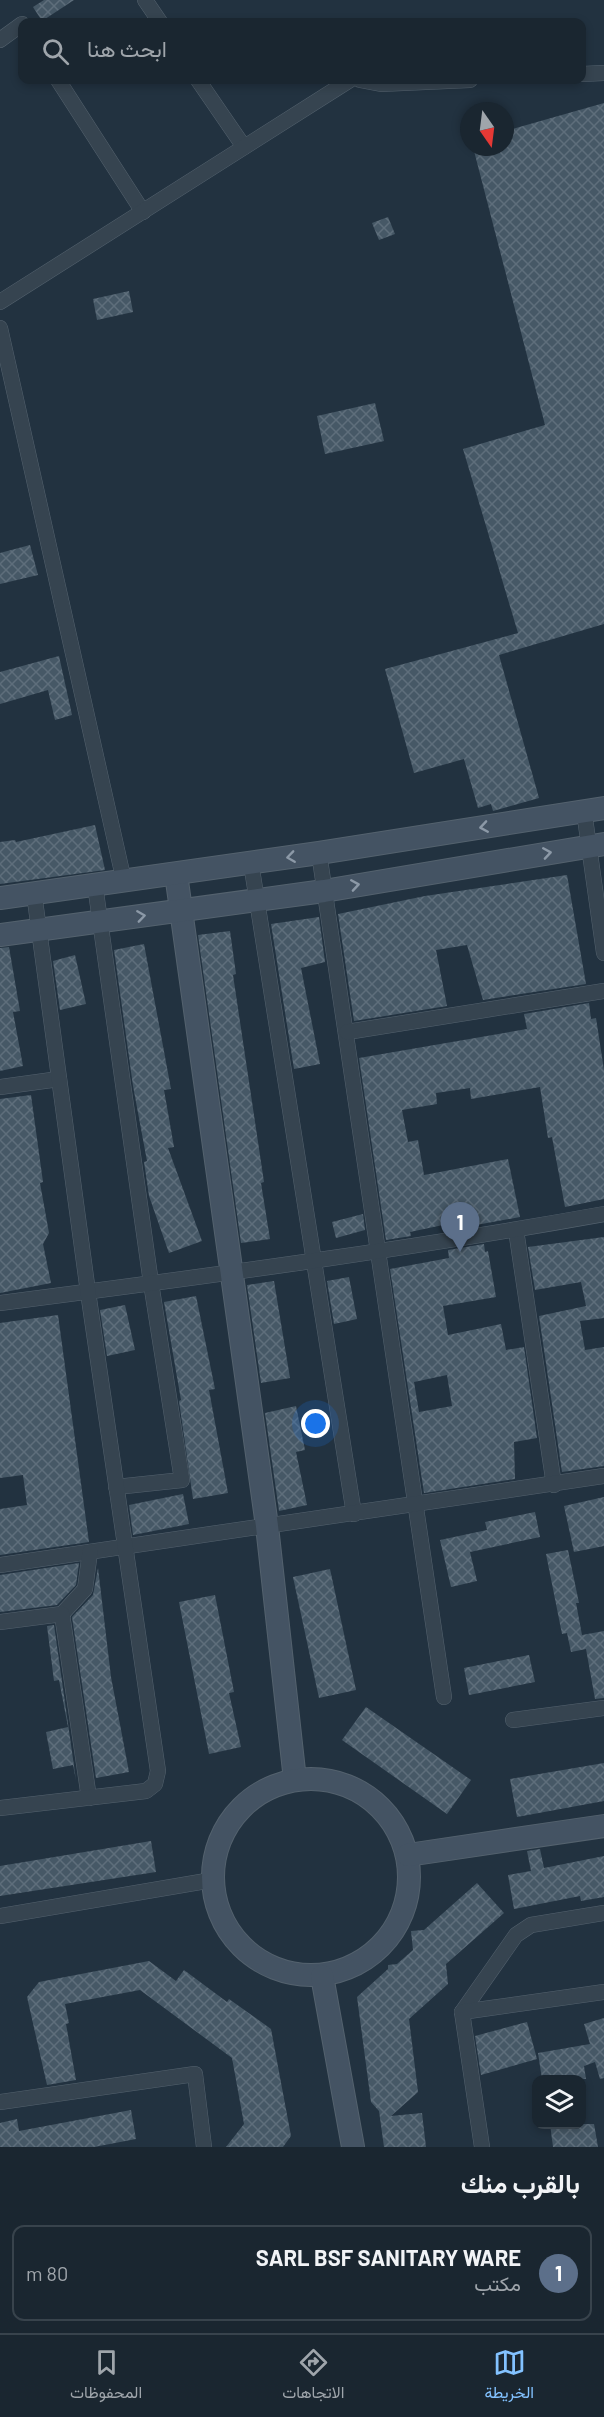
<!DOCTYPE html>
<html lang="ar">
<meta charset="utf-8">
<style>
body{margin:0;font-family:Barlow,Vazirmatn,sans-serif;background:#27323c;color:#f1f3f6;direction:rtl}
.controls{position:absolute;right:18px;bottom:18px;display:grid;overflow:hidden;border-radius:12px;box-shadow:0 3px 9px #0003}
.controls button{width:54px;height:54px;display:grid;place-items:center;padding:0;border:0;border-bottom:2px solid #38434c;background:#1a2630;color:#f1f3f6;font:30px sans-serif}
.compass{position:absolute;left:460px;top:102px;width:54px;height:54px;border-radius:50%;background:#1a2630;box-shadow:0 3px 9px #0003;rotate:166deg}
.you{position:absolute;left:316px;top:1424px;width:21px;height:21px;margin:-15px;border:4px solid #fff;border-radius:50%;background:#1a73e8;box-shadow:0 0 0 9px #1a73e833}
.badge{display:grid;place-items:center;width:39px;height:39px;border-radius:50%;background:#83c2ff;color:#fff;font-size:20px;font-weight:700}
.pin{position:absolute;translate:-50% -50px;filter:drop-shadow(0 2px 3px #0008)}
.pin::after{content:'';position:absolute;top:32px;width:21px;height:18px;background:inherit;clip-path:polygon(0 0,100% 0,50% 100%)}
.list{margin:0;padding:0;list-style:none}
h2{display:flex;justify-content:space-between;align-items:center;height:78px;margin:0;padding:0 24px;font-size:26px}
h2 small{font-size:20px;font-weight:400;color:#9fa5ab}
.list li{display:grid;grid-template-columns:39px 1fr auto;gap:18px;align-items:center;box-sizing:border-box;height:96px;margin:0 12px 12px;padding:0 12px;border:2px solid #38434c;border-radius:12px}
.list b{display:block;font-size:22px;white-space:nowrap}
.list p{margin:0;font-size:20px;white-space:nowrap;color:#9fa5ab}
.list em{font-size:20px;font-style:normal;color:#9fa5ab}
.icon{flex:none;width:33px;height:33px;fill:none;stroke:currentColor;stroke-width:2;stroke-linecap:round;stroke-linejoin:round}
.map{position:relative;flex:none;width:604px;height:2147px;overflow:hidden;direction:ltr}
.search{position:absolute;background:#1a2630;box-shadow:0 3px 9px #0003;left:18px;right:18px;top:18px;height:66px;display:flex;align-items:center;gap:15px;box-sizing:border-box;padding:0 21px;border-radius:12px;color:#9fa5ab;font-size:22px}
.sheet{height:186px;background:#1a2630}
nav{display:flex;justify-content:space-around;align-items:center;box-sizing:border-box;height:84px;border-top:2px solid #38434c;background:#1a2630;font-size:16px;color:#9fa5ab}
nav a{display:grid;justify-items:center;gap:3px}
nav .on{color:#83c2ff}
.map>svg:first-child{display:block}
.building{fill:url(#building-cross-hatch);fill-rule:evenodd}
.lines{fill:none;stroke-linecap:round;stroke-linejoin:round}
.street-casing{stroke:#54626e;stroke-width:16}
.secondary-casing{stroke:#54626e;stroke-width:24}
.street{stroke:#364450;stroke-width:15}
.secondary{stroke:#445363;stroke-width:22}
.oneway{stroke:#8c99a7}
</style>
<div class="map">
<svg width="604" height="2147" viewBox="0 0 604 2147">
<defs>
<pattern id="building-cross-hatch" width="8" height="8" patternUnits="userSpaceOnUse" patternTransform="scale(1.5)"><rect width="8" height="8" fill="#465866"/><path d="M0 0l8 8M0 8l8-8" fill="none" stroke="#5e6e7b"/></pattern>
</defs>
<rect width="100%" height="100%" fill="#223240"/>
<g class="building">
<path d="M44 0H74L42 21 33 7Z"/>
<path d="M604 103V624L499 655 539 798 493 811 491 804 478 808 464 759 414 773 385 669 518 633 463 449 545 425 473 147H505V131Z"/>
<path d="M388 217 395 234 379 240 372 223Z"/>
<path d="M129 291 133 312 97 320 93 299Z"/>
<path d="M375 403 384 441 325 454 317 416Z"/>
<path d="M30 545 38 575 0 584V553Z"/>
<path d="M59 656 72 715 55 720 48 690 0 704V672Z"/>
<path d="M95 825 105 870 0 884V842L15 840 16 842Z"/>
<path d="M567 875 586 984 483 1000 467 945 436 950 447 1006 354 1021 338 914 425 896Z"/>
<path d="M319 917 325 962 301 968 320 1064 294 1069 271 924Z"/>
<path d="M230 931 236 974 233 975 264 1182 261 1183 270 1239 241 1243 198 935Z"/>
<path d="M144 944 171 1089 164 1090 174 1147 168 1148 202 1241 169 1253 149 1196 144 1162 147 1161 133 1086 114 950Z"/>
<path d="M9 947 20 1011 13 1012 23 1066 0 1071V948Z"/>
<path d="M75 955 86 1004 60 1010 53 961Z"/>
<path d="M589 1003 591 1019 596 1018 604 1070V1199L565 1207 552 1137 548 1138 540 1087 471 1099 470 1088 436 1093 437 1104 402 1110 408 1142 418 1140 424 1175 508 1159 520 1217 444 1231 443 1225 410 1232 411 1236 386 1240 359 1058 527 1029 524 1014Z"/>
<path d="M31 1095 43 1182 40 1183 49 1233 43 1244 51 1283 0 1293V1099Z"/>
<path d="M363 1214 365 1230 336 1238 332 1222Z"/>
<path d="M604 1237V1318L580 1321 585 1350 604 1347V1466L562 1472 539 1316 586 1306 581 1282 535 1290 528 1247Z"/>
<path d="M484 1244 485 1252 488 1251 496 1297 443 1306 448 1335 501 1324 506 1350 524 1347 537 1438 514 1442 515 1479 424 1493 390 1269 449 1258 448 1250ZM447 1375 452 1406 419 1412 414 1382Z"/>
<path d="M349 1277 357 1319 334 1324 327 1281Z"/>
<path d="M274 1281 290 1378 261 1383 247 1285Z"/>
<path d="M196 1296 215 1389 209 1390 228 1493 193 1499 179 1401 181 1400 164 1302Z"/>
<path d="M125 1305 135 1350 107 1356 100 1310Z"/>
<path d="M58 1315 89 1542 0 1555V1509L27 1505 23 1475 0 1478V1323Z"/>
<path d="M296 1406 305 1450 296 1452 307 1505 279 1511 265 1413Z"/>
<path d="M183 1494 189 1524 133 1535 129 1505Z"/>
<path d="M604 1497V1546L574 1552 564 1506Z"/>
<path d="M535 1512 540 1537 470 1552 477 1581 451 1587 440 1540 487 1530 485 1522Z"/>
<path d="M568 1550 579 1603H576L582 1635 604 1631V1698L595 1699 586 1649 571 1652 567 1633 562 1634 546 1554Z"/>
<path d="M79 1563 76 1585 57 1605 0 1612V1575Z"/>
<path d="M98 1568 111 1677 129 1772 96 1778 72 1617 93 1595Z"/>
<path d="M330 1569 356 1690 319 1698 293 1577Z"/>
<path d="M215 1595 234 1692 229 1693 241 1747 209 1754 179 1602Z"/>
<path d="M54 1625 76 1780 73 1765 53 1769 46 1732 68 1727 59 1680 54 1681 47 1626Z"/>
<path d="M529 1655 535 1682 469 1695 464 1668Z"/>
<path d="M366 1707 471 1780 447 1814 342 1740Z"/>
<path d="M604 1763V1801L517 1817 510 1779Z"/>
<path d="M151 1841 156 1872 0 1896V1866Z"/>
<path d="M540 1849 544 1868 604 1856V1897L581 1901 580 1896 514 1909 508 1875 531 1871 527 1851Z"/>
<path d="M477 1883 504 1913 446 1964 448 1984 409 2019 418 2092 391 2116 422 2113 426 2147H384L379 2111 371 2102 357 1997 388 1969V1965L397 1964 413 1950 411 1931 424 1930Z"/>
<path d="M149 1961 176 1981 184 1970 227 2002 229 1999 271 2029 291 2136 283 2147H226L244 2124 232 2058 140 1990 65 2004 69 2023 66 2024 76 2080 47 2085 27 1997 39 1982Z"/>
<path d="M604 2018V2078L600 2079 595 2062 584 2066 586 2079H542L538 2053 590 2044 584 2024Z"/>
<path d="M527 2022 537 2059 481 2075 475 2036Z"/>
<path d="M131 2110 136 2139 94 2147H0V2123L17 2119 19 2131Z"/>
<path d="M550 2124H594L598 2147H553Z"/>
</g>
<g class="lines">
<defs>
<g id="street">
<path d="M145 0 160 22"/>
<path d="M0 40 22 24"/>
<path d="M582 74 604 73"/>
<path d="M58 80 143 212"/>
<path d="M198 80 244 147"/>
<path d="M360 80 381 84 470 80"/>
<path d="M0 302 350 80"/>
<path d="M0 328 124 881"/>
<path d="M584 811 604 953"/>
<path d="M319 853 444 1697"/>
<path d="M251 863 354 1514"/>
<path d="M95 885 151 1283 182 1480 116 1487"/>
<path d="M347 1032 604 991"/>
<path d="M0 1087 59 1079"/>
<path d="M516 1230 554 1485"/>
<path d="M0 1303C202 1277 404 1250 604 1214"/>
<path d="M0 1565 604 1476"/>
<path d="M62 1614 85 1589 90 1552"/>
<path d="M0 1622 62 1614 89 1798"/>
<path d="M513 1720 604 1708"/>
<path d="M0 1808 146 1791 155 1784 158 1771 88 1292 34 893"/>
<path d="M0 1916 212 1880"/>
<path d="M462 2012 516 1935 531 1925 604 1913"/>
<path d="M0 2102 195 2074 204 2147"/>
<path d="M482 2147 462 2012 604 1992"/>
</g>
<g id="secondary">
<path d="M176 874 267 1526 295 1780"/>
<path d="M0 898 319 853 604 808"/>
<path d="M0 935 324 891 604 844"/>
<circle cx="311" cy="1877" r="98"/>
<path d="M408 1855 604 1826"/>
<path d="M322 1976 353 2147"/>
</g>
</defs>
<use href="#street" class="street-casing"/>
<use href="#secondary" class="secondary-casing"/>
<use href="#street" class="street"/>
<use href="#secondary" class="secondary"/>
</g>
<defs><path id="oneway-chevron" d="M-2-3.5L2.5 0L-2 3.5" fill="none" stroke-width="1.6" stroke-linecap="round" stroke-linejoin="round" transform="scale(1.5)"/></defs>
<g class="oneway">
<use href="#oneway-chevron" transform="translate(484 827) rotate(171)"/>
<use href="#oneway-chevron" transform="translate(547 853) rotate(-9)"/>
<use href="#oneway-chevron" transform="translate(291 857) rotate(172)"/>
<use href="#oneway-chevron" transform="translate(355 885) rotate(-9)"/>
<use href="#oneway-chevron" transform="translate(141 916) rotate(-8)"/>
</g>
</svg>
<div class="controls">
<button><svg class="icon" aria-label="layers" viewBox="0 0 24 24"><path d="M12 4l9 5-9 5-9-5zM3 14l9 5 9-5"/></svg></button>
</div>
<svg class="compass" viewBox="-18 -18 36 36"><path d="M0-13l5 13h-10z" fill="#e53935"/><path d="M0 13l5-13h-10z" fill="#9fa5ab"/></svg>
<div class="you"></div>
<div class="pin badge" style="left:460px;top:1252px;background:#5c6f8a">1</div>
<div class="search"><svg class="icon" aria-label="search" viewBox="0 0 24 24"><circle cx="10" cy="10" r="6"/><path d="M15 15l6 6"/></svg>ابحث هنا</div>
</div>
<section class="sheet">
<h2>بالقرب منك<small></small></h2>
<ul class="list">
<li><span class="badge" style="background:#5c6f8a">1</span><div><b>SARL BSF SANITARY WARE</b><p>مكتب</p></div><em>80 m</em></li>
</ul>
</section>
<nav>
<a class="on"><svg class="icon" aria-label="map" viewBox="0 0 24 24"><path d="M3 6l6-2 6 2 6-2v14l-6 2-6-2-6 2zM9 4v14M15 6v14"/></svg>الخريطة</a>
<a><svg class="icon" aria-label="directions" viewBox="0 0 24 24"><path d="M12 3l9 9-9 9-9-9zM9 14v-3h6M13 9l2 2-2 2"/></svg>الاتجاهات</a>
<a><svg class="icon" aria-label="saved" viewBox="0 0 24 24"><path d="M7 4h10v16l-5-4-5 4z"/></svg>المحفوظات</a>
</nav>
